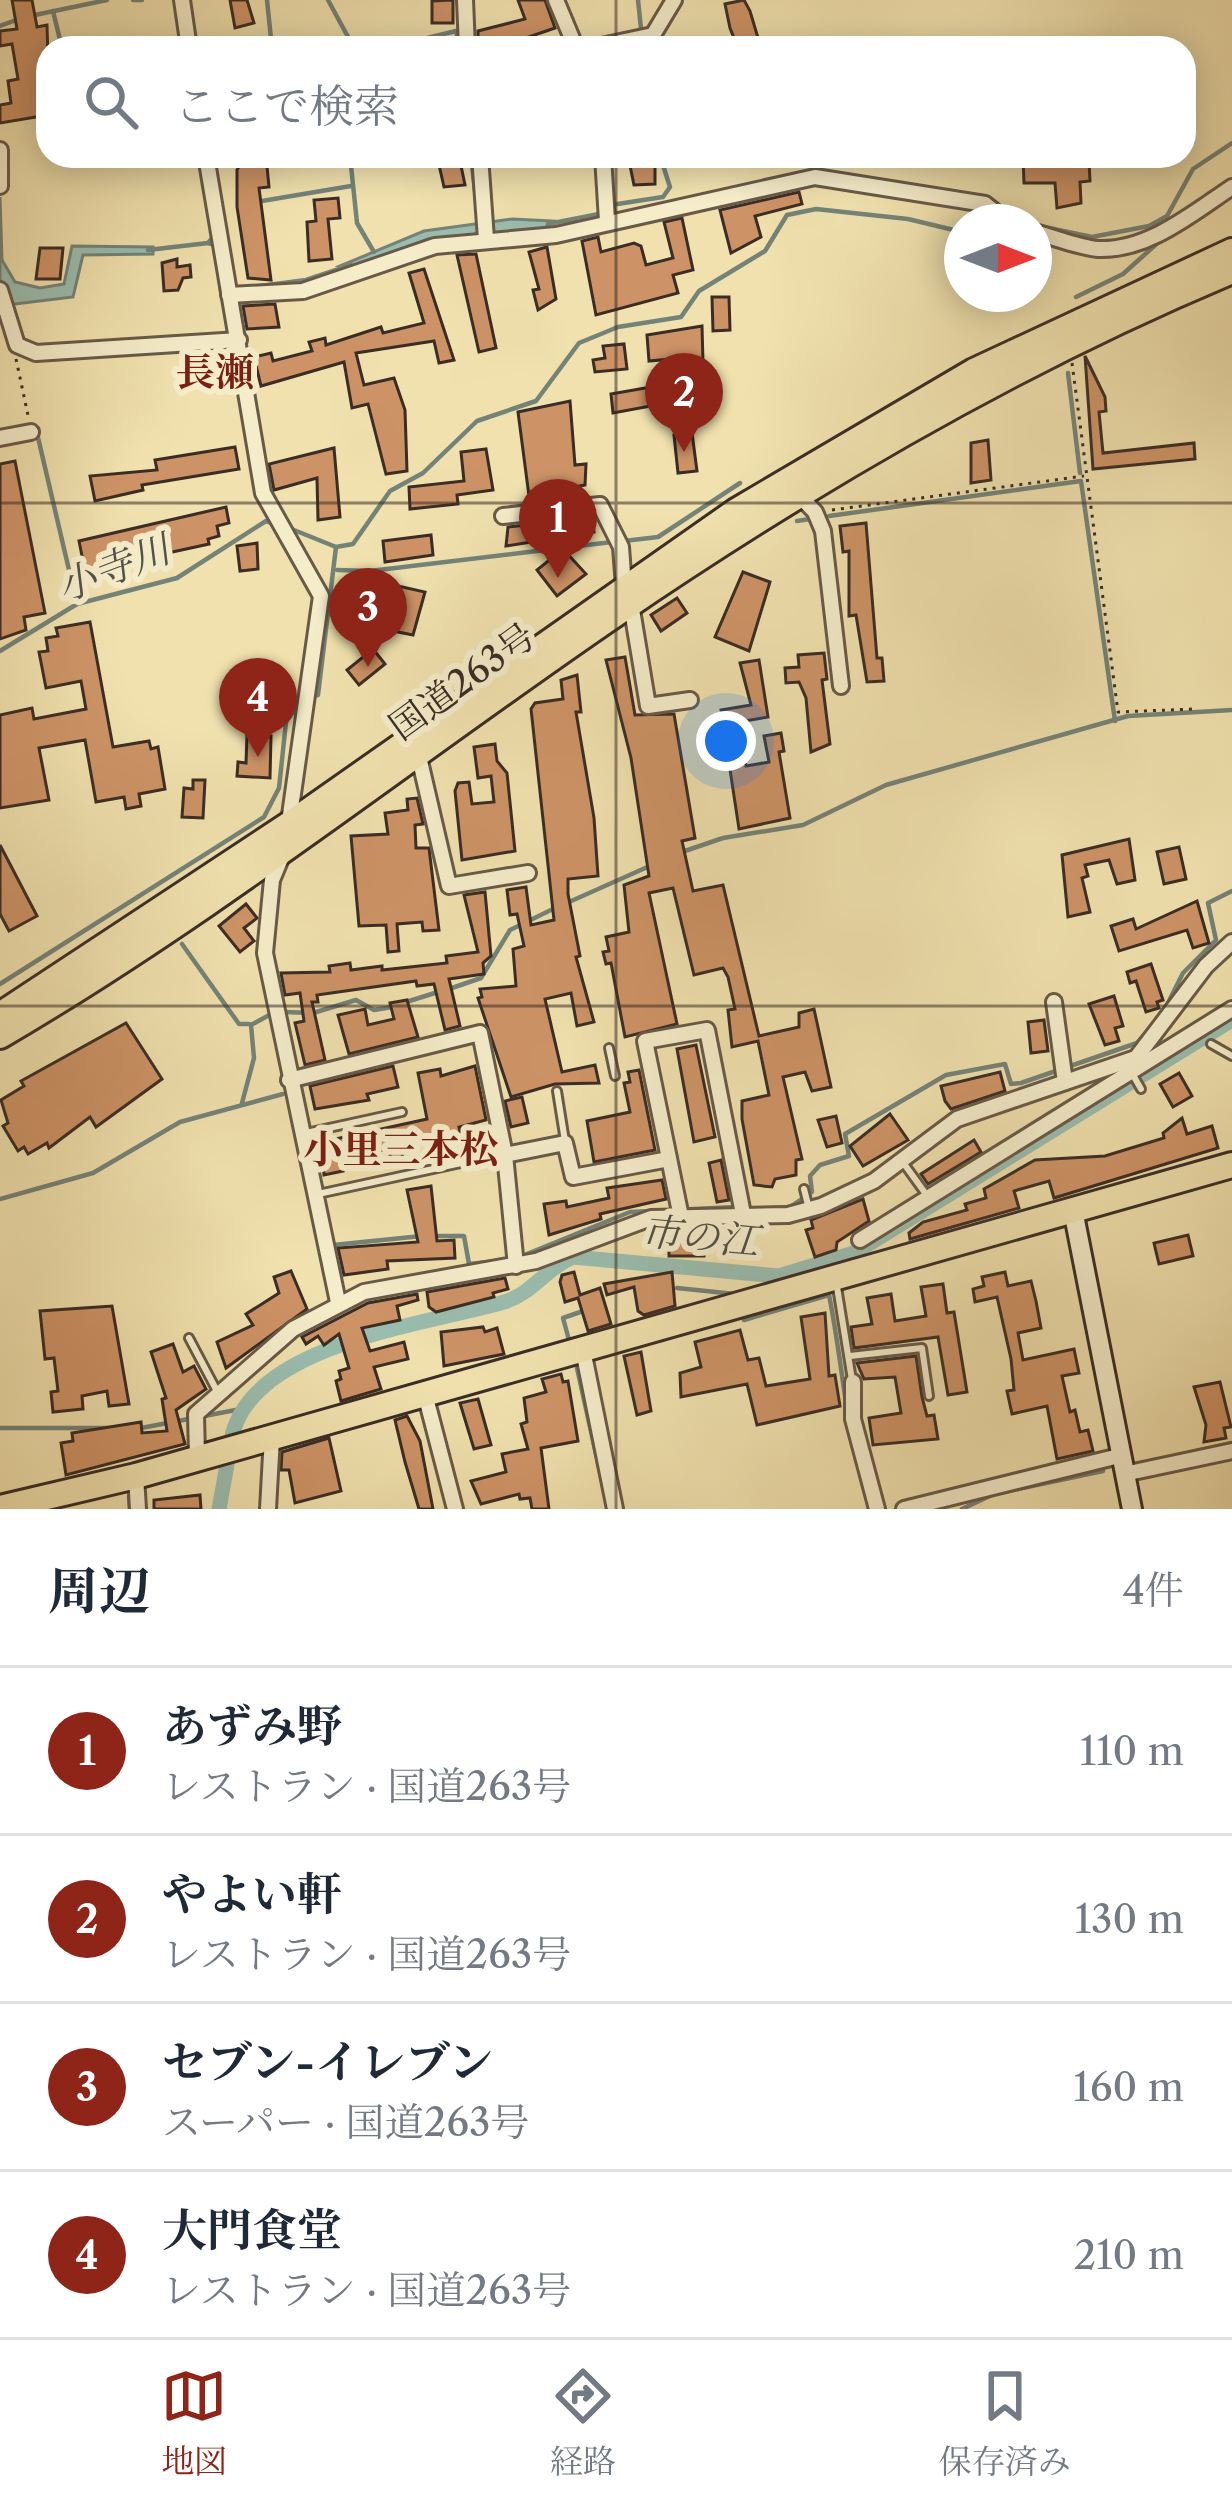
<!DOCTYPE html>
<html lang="ja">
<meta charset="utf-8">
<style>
body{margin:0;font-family:"Libre Caslon Text","Noto Serif JP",serif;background:#f6f6f7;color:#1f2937}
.compass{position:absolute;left:944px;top:204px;width:108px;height:108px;border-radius:50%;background:#fff;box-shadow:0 6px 30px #0003;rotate:90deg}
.you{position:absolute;left:726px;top:741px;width:42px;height:42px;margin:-30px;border:9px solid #fff;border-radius:50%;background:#1a73e8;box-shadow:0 0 0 18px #1a73e833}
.badge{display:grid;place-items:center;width:78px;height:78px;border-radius:50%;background:#8f2418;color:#fff;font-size:39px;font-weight:700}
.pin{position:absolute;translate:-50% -99px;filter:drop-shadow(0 3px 6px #0008)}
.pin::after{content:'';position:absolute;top:63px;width:42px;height:36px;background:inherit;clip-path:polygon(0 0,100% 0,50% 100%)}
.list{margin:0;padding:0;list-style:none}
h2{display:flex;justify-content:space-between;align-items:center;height:156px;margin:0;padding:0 48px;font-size:51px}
h2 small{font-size:39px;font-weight:400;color:#747a83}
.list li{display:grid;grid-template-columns:78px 1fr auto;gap:36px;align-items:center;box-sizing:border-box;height:168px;padding:0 48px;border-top:3px solid #e0e1e3}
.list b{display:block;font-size:45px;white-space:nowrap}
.list p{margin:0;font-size:39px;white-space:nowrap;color:#747a83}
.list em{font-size:39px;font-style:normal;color:#747a83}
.icon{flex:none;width:66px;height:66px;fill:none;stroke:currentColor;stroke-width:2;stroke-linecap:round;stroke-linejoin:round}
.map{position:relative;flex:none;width:1232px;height:1509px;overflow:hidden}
.search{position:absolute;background:#fff;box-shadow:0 6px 30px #0003;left:36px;right:36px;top:36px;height:132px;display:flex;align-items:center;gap:30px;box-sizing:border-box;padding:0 42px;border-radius:36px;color:#747a83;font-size:45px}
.sheet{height:828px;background:#fff}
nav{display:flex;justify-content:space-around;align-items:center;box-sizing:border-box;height:168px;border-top:3px solid #e0e1e3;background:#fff;font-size:33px;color:#747a83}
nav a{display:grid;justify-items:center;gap:6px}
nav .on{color:#8f2418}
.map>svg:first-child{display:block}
.water{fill:#9abdaf;stroke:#748378;stroke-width:3}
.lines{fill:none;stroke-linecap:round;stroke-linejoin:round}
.stream{stroke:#748378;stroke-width:4.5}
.canal{stroke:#9abdaf;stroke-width:15}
.building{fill:#cd9366;stroke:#3a2d25;stroke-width:3}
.lane-casing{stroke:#685a47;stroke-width:12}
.street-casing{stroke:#685a47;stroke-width:20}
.secondary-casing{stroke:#3a2d25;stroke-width:24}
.highway-casing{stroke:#3a2d25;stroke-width:30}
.path{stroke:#3a2d25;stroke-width:3;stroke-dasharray:3 6;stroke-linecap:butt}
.lane{stroke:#f5ecca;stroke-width:6}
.street{stroke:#f5ecca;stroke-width:14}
.secondary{stroke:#f5ecca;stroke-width:18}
.highway{stroke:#f0e1ae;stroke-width:24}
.grid{fill:none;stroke:#3a2d25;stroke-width:3;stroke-opacity:0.55}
.labels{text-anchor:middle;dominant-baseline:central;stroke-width:12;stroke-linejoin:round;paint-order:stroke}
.street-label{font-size:36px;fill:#3a2d25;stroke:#f5ecca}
.neighbourhood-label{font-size:39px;font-weight:bold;fill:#7a1f14;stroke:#f5ecca}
.water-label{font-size:39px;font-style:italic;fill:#525148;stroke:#f5ecca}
</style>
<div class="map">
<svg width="1232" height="1509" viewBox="0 0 1232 1509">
<rect width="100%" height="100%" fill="#f0e1ae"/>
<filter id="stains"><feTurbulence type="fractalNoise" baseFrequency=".00167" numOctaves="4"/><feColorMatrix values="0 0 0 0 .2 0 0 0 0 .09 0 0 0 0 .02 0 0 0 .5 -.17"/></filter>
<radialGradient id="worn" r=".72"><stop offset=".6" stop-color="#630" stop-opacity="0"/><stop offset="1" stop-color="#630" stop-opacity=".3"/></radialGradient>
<g class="water">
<path d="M0 197 2 260 15 282 40 288 64 284 72 246 153 247V254L83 255 73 297 6 305 0 279Z"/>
<path d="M512 219 553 221 545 228 428 239 352 268 340 266 424 231Z"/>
</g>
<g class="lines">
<g class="stream">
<path d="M133 0H142"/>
<path d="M267 0 272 48"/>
<path d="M328 0 354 48"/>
<path d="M638 0 643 48"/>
<path d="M53 11 62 48"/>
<path d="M30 16 107 0"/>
<path d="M0 26 19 19"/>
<path d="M280 48 327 41 331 48"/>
<path d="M386 48 456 31 460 48"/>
<path d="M83 156 84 165"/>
<path d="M350 156 357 223 374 252"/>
<path d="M471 156 476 199"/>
<path d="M256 202 351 186"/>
<path d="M611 205 663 197 670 187 660 156"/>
<path d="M209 211 213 237 208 243 215 245 221 291 306 280 351 265"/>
<path d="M1011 220 1092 237 1149 226 1167 216 1193 169 1232 143"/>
<path d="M548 224 599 214 600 206"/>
<path d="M1172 234 1208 211"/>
<path d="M148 250 208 243"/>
<path d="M1076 297 1123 274 1162 239"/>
<path d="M1068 373 1080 473"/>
<path d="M36 429 77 604"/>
<path d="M829 516 1081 481 1115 721"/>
<path d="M797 521 810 519"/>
<path d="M289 528 336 547 353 544 390 491 423 473 477 421 536 401 579 343 618 327 681 317 699 291 765 251 787 215 816 209 908 219 962 232"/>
<path d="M624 541 658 537 740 483"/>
<path d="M337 570 370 571 612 542"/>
<path d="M0 651 77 604 177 578 266 521 272 523"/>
<path d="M311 697 318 695 336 547"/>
<path d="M679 853 723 838 803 825 886 785 1128 716 1232 710"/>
<path d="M569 902 652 865"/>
<path d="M182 944 239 1024H249"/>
<path d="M0 984 264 817 279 788 286 722 301 701"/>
<path d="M449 989 481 978 510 930 553 909"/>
<path d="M403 1003 438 992"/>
<path d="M284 1012 313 1013 356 1000 374 1010 392 1007"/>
<path d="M1163 1013 1183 973 1216 940 1208 903 1232 891"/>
<path d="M242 1103 254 1058 251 1025 273 1013"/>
<path d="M0 1199 93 1173 180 1122 283 1094"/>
<path d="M754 1209 790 1207 812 1192 810 1176 820 1165 849 1156 845 1134 946 1075 1005 1064 1011 1084 1021 1083 1137 1043 1152 1026"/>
<path d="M433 1236H464L469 1264 506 1260"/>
<path d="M333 1245 422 1236"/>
<path d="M517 1258 630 1212 737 1207"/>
<path d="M677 1288 735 1294"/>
<path d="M744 1320 829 1295C842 1359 845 1422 863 1484"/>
<path d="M569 1340 563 1318 586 1310"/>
<path d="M577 1368 603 1486"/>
<path d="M0 1428H112"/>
<path d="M136 1429 241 1409"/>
<path d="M1144 1463 1232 1443"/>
<path d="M129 1497 130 1509"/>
<path d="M962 1509 994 1494 1103 1471"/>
</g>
<g class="canal">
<path d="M231 1441C247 1344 425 1325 504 1302 532 1294 546 1268 573 1257L779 1276 854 1253 1232 1020"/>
<path d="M219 1509 227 1465"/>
</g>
</g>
<g class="building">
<path d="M12 0H32L37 27 47 25 48 58H43L48 115 0 123V105L11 103 8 81 18 79 12 44 0 46V31L17 29Z"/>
<path d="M230 0H247L254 23 235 28Z"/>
<path d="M453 0V23H432V1Z"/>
<path d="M518 0H545L555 28 497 48H478V31L525 19Z"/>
<path d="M744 0 750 11 761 48H738L730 28 725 4Z"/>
<path d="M245 156H266L269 187 259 188 271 280 248 278 237 207V170Z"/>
<path d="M437 156H459L465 185 444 187Z"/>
<path d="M628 156H655V184L634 185Z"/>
<path d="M1023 156H1036V166L1089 161 1090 181 1080 182 1081 203 1057 208 1055 183H1024Z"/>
<path d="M799 192 802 204 755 216 761 237 731 253 720 210Z"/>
<path d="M338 198 340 218 328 219 332 259 309 261 307 222 316 221 314 200Z"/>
<path d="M682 218 693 270 673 275 678 293 596 315 582 241 598 237 601 252 634 243 641 246 646 265 673 258 664 222Z"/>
<path d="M547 247 556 299 538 310 533 290 539 289 529 252Z"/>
<path d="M40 248H63L60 279H36Z"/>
<path d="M476 254 496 348 479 352 457 255Z"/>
<path d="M177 259V267L190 265 191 277 183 278 178 290 164 291 162 263Z"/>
<path d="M424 269 454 360 439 363 434 341 356 353 364 385 394 378 405 410 407 471 386 474 368 404 352 408 344 362 261 386 254 357 271 353 273 361 312 351 309 342 325 338 326 345 381 327 383 333 424 323 409 273Z"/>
<path d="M712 297H729L730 330 713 331Z"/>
<path d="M275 304 279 327 247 329 243 306Z"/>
<path d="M702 326 703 362H693V357L649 361 647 335Z"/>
<path d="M624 344 627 369 595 372 593 360 605 358 603 346Z"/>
<path d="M1085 356 1105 397 1106 411 1099 412 1103 453 1194 443 1195 459 1093 469Z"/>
<path d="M708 377 710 395 613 413 611 394Z"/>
<path d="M570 401 575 465 586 464 585 485 529 496 518 412Z"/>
<path d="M692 433 697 471 678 473 674 435Z"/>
<path d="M988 440 991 480 971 483V443Z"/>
<path d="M235 447 239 469 142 485 143 490 95 501 90 476 157 470 155 460Z"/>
<path d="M334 448 340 517 318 520 317 478 274 490 269 464Z"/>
<path d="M486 449 493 490 457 495 458 504 410 509 409 487 464 481 461 452Z"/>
<path d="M15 461 45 613 24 617 26 630 0 639V464Z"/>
<path d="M226 507 229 523 217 526 219 536 208 539 209 544 85 571 79 541Z"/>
<path d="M592 518 594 532 506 546 508 527Z"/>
<path d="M866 523 877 658H882L884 681 867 682 856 615 849 616V551L843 552 840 526Z"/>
<path d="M431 535 433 555 385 562 383 541Z"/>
<path d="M257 543 258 569 240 571 237 546Z"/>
<path d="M563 549 586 574 557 596 537 570Z"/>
<path d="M743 572 770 582 749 651 715 637Z"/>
<path d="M367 579 425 592 413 635 393 631 398 610 361 602Z"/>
<path d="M677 598 687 613 661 631 651 615Z"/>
<path d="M90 622 113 747 149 741 151 749 158 747 165 789 139 794 141 806 126 809 124 797 96 802 85 740 39 748 49 800 0 808V715L32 708 34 719 86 709 81 681 46 688 39 652 48 651 46 638 58 636 56 628Z"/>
<path d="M373 649 385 664 359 685 347 670Z"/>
<path d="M824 653 827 679 822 680 830 744 811 752 806 698 799 682 786 683 785 668 799 667 798 655Z"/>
<path d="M625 657 635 715 674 714 695 838 682 841 693 891 723 885 759 1036 799 1027V1013L814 1009 831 1087 812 1091 805 1072 783 1077 802 1159 796 1160V1175L775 1179 772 1187 754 1185 742 1119V1101L769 1095 758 1041 732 1047 728 1010 735 1009 728 977 723 968 694 975 673 888 649 893 677 1024 625 1037 611 963 606 964 603 952 609 951 606 937 629 932 624 885 649 876 631 758 606 660Z"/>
<path d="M759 660 768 717 739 722 746 766 769 762 764 736 781 733 784 751 779 752 790 818 739 829 721 710 751 705 740 663Z"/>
<path d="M577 675 581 712H576L594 818 598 876 568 879V894L580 956 576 957 594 1022 577 1026 571 993 545 999 562 1072 595 1065 599 1083 555 1084 511 1097 478 998 482 997 480 989 516 986 513 949 524 946 517 914 510 915 507 890 526 887 531 925 554 920 531 709 535 703 563 699 561 680Z"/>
<path d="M247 735 271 736 270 778 237 776 238 762 246 763Z"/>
<path d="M495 744 497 761 507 773 515 851 462 860 455 791 458 783 469 782 472 804 494 802 491 776 478 778 474 747Z"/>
<path d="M193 780H205L203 818 182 817 184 788 193 789Z"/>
<path d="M417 798 423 824 415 825 416 848H429L439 930 423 931 422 922 397 924 399 951 388 952 386 925 359 926 351 836 388 834 385 813 408 810 407 799Z"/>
<path d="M1129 839 1135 880 1117 884 1109 860 1085 865 1088 876 1082 878 1090 912 1068 917 1062 855Z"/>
<path d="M0 845 37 916 9 931 0 914Z"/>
<path d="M1179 847 1186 879 1164 884 1157 852Z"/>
<path d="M485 892 491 956 483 963 484 974 449 979 460 1026 445 1030 434 984 417 986 416 981 317 995 318 1002H312L325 1060 305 1065 295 1023 304 1021 300 993 285 995 281 973 330 972 329 966 350 963 351 970 382 966V970L447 963 446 956 478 952 464 895Z"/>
<path d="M1197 901 1209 943 1193 948 1187 930 1119 951 1111 926 1133 919 1136 929Z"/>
<path d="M246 904 257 918 244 928 254 941 240 952 219 926Z"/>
<path d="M1151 964 1163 1000 1157 1002 1159 1008 1146 1012 1136 981 1130 983 1127 972Z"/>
<path d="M1114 996 1123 1026 1115 1028 1119 1041 1105 1045 1089 1004Z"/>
<path d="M407 1000 418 1037 349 1054 338 1015 365 1009 368 1025 394 1019 390 1003Z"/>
<path d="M1044 1020 1048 1051 1031 1053 1028 1022Z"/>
<path d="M126 1023 162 1079 96 1127 90 1117 49 1148 47 1143 28 1154 24 1147 18 1151 3 1126 8 1123 1 1100 24 1086 21 1081Z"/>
<path d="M696 1045 715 1137 694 1142 677 1049Z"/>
<path d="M393 1066 398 1087 367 1094 369 1100 315 1109 310 1086Z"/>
<path d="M475 1066 486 1120 459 1127 461 1137 443 1141 442 1133 400 1142 404 1165 392 1167 389 1149 341 1159 343 1171 324 1175 322 1142 427 1119 418 1073 440 1069 441 1076Z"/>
<path d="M639 1070 655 1150 594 1162 587 1121 630 1112 624 1083 630 1082 628 1072Z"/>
<path d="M1000 1072 1005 1091 951 1109 945 1101 941 1086Z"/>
<path d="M1179 1073 1192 1096 1173 1107 1160 1084Z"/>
<path d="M522 1097 528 1123 511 1127 505 1101Z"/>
<path d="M890 1114 908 1140 863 1166 850 1146Z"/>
<path d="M836 1116 842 1143 827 1147 818 1120Z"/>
<path d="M1182 1118 1187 1134 1212 1126 1218 1148 1054 1198 1049 1181 1014 1191 1019 1208 910 1239 909 1233 923 1222 967 1210 965 1204 986 1198 984 1189 1035 1160 1105 1156 1164 1138 1163 1133Z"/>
<path d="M974 1140 981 1152 928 1184 921 1174Z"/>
<path d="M721 1160 729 1200 717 1202 709 1163Z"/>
<path d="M662 1180 666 1199 600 1214 601 1219 549 1235 544 1204 566 1201 567 1207 609 1198 607 1188Z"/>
<path d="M431 1186 437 1241 454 1240 455 1258 387 1261 388 1269 344 1275 338 1248 418 1242 407 1190Z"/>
<path d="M863 1199 869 1221 837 1242 836 1250 815 1257 806 1230 813 1228 811 1220Z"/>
<path d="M1188 1235 1193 1256 1159 1264 1154 1243Z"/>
<path d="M669 1237H705L704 1256H669Z"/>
<path d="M291 1271 307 1309 226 1368 217 1342 253 1325 246 1314 279 1293 274 1277Z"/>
<path d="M574 1272 580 1295 600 1288 611 1324 588 1331 578 1298 565 1302 560 1282 562 1275Z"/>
<path d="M672 1272 675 1306 644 1315 638 1311 634 1287 607 1295 604 1284Z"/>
<path d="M1005 1272 1008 1286 1031 1281 1036 1301 1041 1328 1018 1333 1023 1360 1074 1349 1079 1373 1062 1376 1070 1412 1075 1410 1080 1432 1088 1430 1093 1451 1057 1459 1047 1406 1012 1414 1007 1391 1014 1390 1011 1359 997 1297 975 1302 973 1289 984 1286 982 1277Z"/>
<path d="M505 1278 508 1289 493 1293 494 1297 436 1312 429 1307 427 1292Z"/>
<path d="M943 1284 947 1313 954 1312 967 1392 948 1395 938 1337 854 1348 851 1327 872 1324 867 1298 891 1294 895 1321 926 1316 921 1287Z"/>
<path d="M417 1294 418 1300 397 1306 400 1320 362 1328 370 1351 404 1342 408 1359 374 1367 381 1389 341 1401 336 1381 341 1379 339 1371 349 1368 339 1334 324 1345 318 1336 306 1344 302 1337 368 1303Z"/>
<path d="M112 1306 129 1404 109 1406 107 1391 82 1396 83 1409 53 1412 51 1392 58 1391 54 1358 45 1359 40 1311Z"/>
<path d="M825 1313 829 1376 835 1375 840 1406 757 1425 747 1384 681 1397 680 1373 701 1367 695 1342 740 1330 748 1360 759 1358 766 1386 810 1379 801 1317Z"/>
<path d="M483 1327 485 1332 497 1328 504 1354 444 1366 441 1332Z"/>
<path d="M173 1344 183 1372 194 1366 206 1389 176 1410 185 1444 66 1475 61 1443 73 1441 72 1433 141 1422 142 1433 167 1431 162 1399 166 1398 151 1352Z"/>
<path d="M641 1352 651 1411 637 1415 624 1356Z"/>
<path d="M916 1356 922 1397 927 1416 934 1415 938 1439 873 1445 869 1418 901 1413 895 1377 864 1379 857 1363Z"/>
<path d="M561 1374 563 1382 568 1381 578 1441 541 1448 549 1509H532L530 1498 520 1499 519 1494 481 1504 471 1481 506 1472 502 1454 528 1449 521 1424 527 1422 524 1398 546 1392 542 1379Z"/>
<path d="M1220 1382 1231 1427 1224 1428 1226 1438 1204 1442 1206 1425 1194 1387Z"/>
<path d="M478 1399 491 1445 474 1449 460 1403Z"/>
<path d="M407 1416 420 1441 433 1509H419L405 1462 395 1420Z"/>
<path d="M329 1438 341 1491 295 1503 289 1470H281L282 1452Z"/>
<path d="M200 1495 201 1509H154V1500Z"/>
</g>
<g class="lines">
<defs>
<g id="lane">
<path d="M1211 1044 1232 1056"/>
<path d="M609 1048 615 1076"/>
<path d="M1133 1075 1141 1089"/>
<path d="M557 1091 565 1141"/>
<path d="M306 1133 402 1112"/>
<path d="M902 1161 928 1197"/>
<path d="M804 1189 809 1209"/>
<path d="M318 1194 461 1163"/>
<path d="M837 1287 852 1380"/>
<path d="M189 1338 218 1393"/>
<path d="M850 1356 922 1348 929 1396"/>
</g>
<g id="street">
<path d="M182 0 189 48"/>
<path d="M465 0 467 48"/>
<path d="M556 0 576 48"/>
<path d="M592 48 653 35 674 0"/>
<path d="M0 150V186"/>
<path d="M206 156 263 493 321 596 289 822"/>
<path d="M480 156 486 239"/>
<path d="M603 156 607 221"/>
<path d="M1034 232C1054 237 1077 247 1098 249 1148 251 1193 213 1232 187"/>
<path d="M0 290 17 345 36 353 239 340"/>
<path d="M229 295 303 291 435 246 556 235 815 177 985 204 1008 222"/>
<path d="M0 438 31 432"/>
<path d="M799 495 815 512 823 531 841 686"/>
<path d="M503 516 600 505 621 547 624 587"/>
<path d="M631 604 648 706 690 700"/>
<path d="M419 757 449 886 528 873"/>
<path d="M282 856 272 880 265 953 338 1302"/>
<path d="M1054 1002 1065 1082"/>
<path d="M289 1080 480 1033 505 1155"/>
<path d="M681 1217 645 1041 707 1030 743 1214"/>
<path d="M860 1240 1232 1009"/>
<path d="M516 1266 505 1155 565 1143 573 1177 669 1159"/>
<path d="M583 1350 615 1509"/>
<path d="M853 1382V1419L877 1509"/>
<path d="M425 1394 455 1509"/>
<path d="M197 1457 196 1414 293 1329 364 1292 536 1261 651 1218 788 1215 821 1206 874 1181 957 1119 1136 1058 1206 966 1232 942"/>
<path d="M1124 1474 1232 1451"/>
<path d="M136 1476 138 1509"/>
<path d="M268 1509 272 1437"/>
<path d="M904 1509 1119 1456"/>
</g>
<path id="secondary" d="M1073 1210 1132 1509"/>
<g id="highway">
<path d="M0 1015 288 825 736 511 974 371 1232 251"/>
<path d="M0 1036C215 910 409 755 614 615 809 482 1014 362 1232 271"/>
<path d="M0 1508 136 1476 1232 1165"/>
</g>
</defs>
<use href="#lane" class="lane-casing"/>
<use href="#street" class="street-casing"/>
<use href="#secondary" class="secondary-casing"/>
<use href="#highway" class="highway-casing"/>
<g class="path">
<path d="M16 359 29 420"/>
<path d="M1072 363 1118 712 1194 709"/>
<path d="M832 510 1084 476"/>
</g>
<use href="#lane" class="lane"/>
<use href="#street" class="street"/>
<use href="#secondary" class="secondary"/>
<use href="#highway" class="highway"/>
</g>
<path class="grid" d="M616 0V48M616 156V1509M0 503H1232M0 1006H1232"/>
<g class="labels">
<g class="street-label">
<text transform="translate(462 681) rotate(-36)">国道263号</text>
</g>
<g class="neighbourhood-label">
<text x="215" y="372">長瀬</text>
<text x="401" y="1149">小里三本松</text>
</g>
<g class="water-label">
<text transform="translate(113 568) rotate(-21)">小寺川</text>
<text transform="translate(700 1236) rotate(5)">市の江</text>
</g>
</g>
<rect width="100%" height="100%" filter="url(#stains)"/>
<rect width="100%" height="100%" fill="url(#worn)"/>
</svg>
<svg class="compass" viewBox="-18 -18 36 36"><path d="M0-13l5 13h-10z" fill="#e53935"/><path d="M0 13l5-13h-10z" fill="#747a83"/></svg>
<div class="you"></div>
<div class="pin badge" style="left:558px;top:578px">1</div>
<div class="pin badge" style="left:684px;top:452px">2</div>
<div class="pin badge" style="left:368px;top:667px">3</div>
<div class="pin badge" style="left:258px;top:757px">4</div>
<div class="search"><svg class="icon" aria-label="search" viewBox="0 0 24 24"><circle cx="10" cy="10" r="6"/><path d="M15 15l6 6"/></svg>ここで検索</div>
</div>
<section class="sheet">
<h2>周辺<small>4件</small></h2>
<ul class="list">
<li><span class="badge">1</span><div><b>あずみ野</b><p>レストラン · 国道263号</p></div><em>110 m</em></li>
<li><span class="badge">2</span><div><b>やよい軒</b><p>レストラン · 国道263号</p></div><em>130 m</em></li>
<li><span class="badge">3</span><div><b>セブン-イレブン</b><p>スーパー · 国道263号</p></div><em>160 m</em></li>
<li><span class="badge">4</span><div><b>大門食堂</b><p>レストラン · 国道263号</p></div><em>210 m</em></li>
</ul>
</section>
<nav>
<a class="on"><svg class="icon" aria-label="map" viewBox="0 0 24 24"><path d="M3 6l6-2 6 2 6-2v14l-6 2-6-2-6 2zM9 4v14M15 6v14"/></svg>地図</a>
<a><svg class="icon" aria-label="directions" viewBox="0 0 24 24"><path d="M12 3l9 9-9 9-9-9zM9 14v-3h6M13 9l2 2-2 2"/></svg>経路</a>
<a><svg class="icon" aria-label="saved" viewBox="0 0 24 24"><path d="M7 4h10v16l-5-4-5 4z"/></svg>保存済み</a>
</nav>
